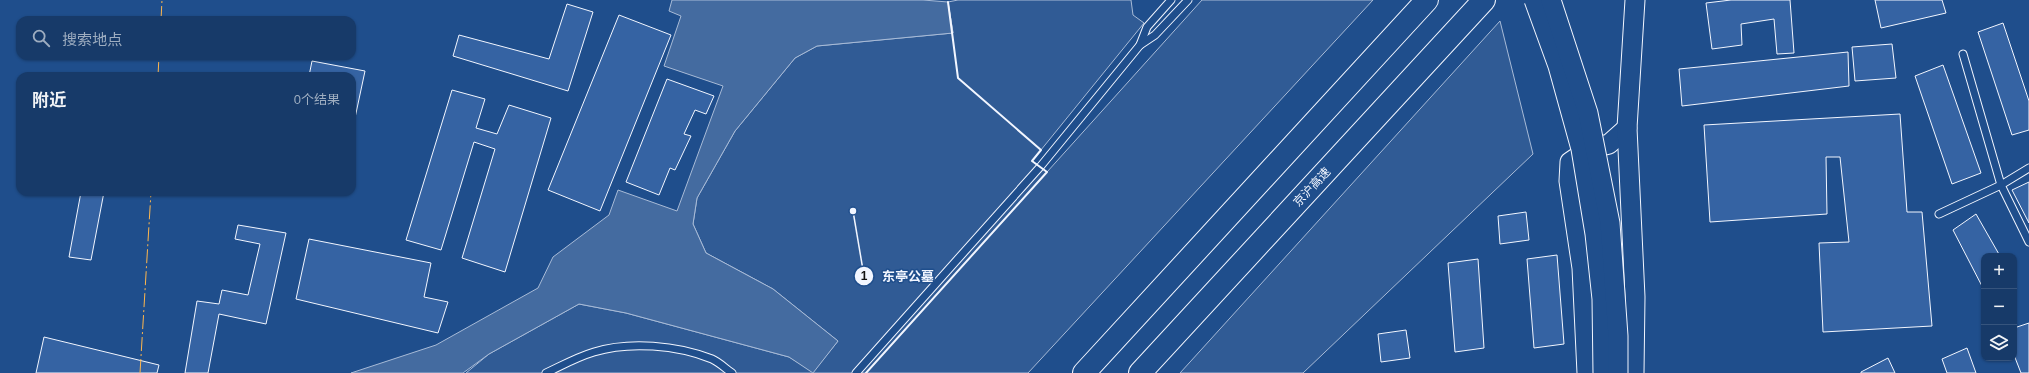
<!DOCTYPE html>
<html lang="zh">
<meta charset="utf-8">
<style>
body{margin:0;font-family:Helvetica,"Noto Sans SC",sans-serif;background:#244571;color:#f1f3f6}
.controls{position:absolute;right:12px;bottom:12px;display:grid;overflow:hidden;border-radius:8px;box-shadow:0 1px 3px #0004}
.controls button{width:36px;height:36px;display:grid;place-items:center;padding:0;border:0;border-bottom:1px solid #36547d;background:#173a69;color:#f1f3f6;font:20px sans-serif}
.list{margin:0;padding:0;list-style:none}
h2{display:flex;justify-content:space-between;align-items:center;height:52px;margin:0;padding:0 16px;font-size:17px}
h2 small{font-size:13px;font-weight:400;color:#9eadc0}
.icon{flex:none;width:22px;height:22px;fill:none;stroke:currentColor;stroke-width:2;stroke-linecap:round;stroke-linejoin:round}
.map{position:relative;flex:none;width:2029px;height:373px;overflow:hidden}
.search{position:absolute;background:#173a69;box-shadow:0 1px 3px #0004;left:16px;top:16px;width:340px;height:44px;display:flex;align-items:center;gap:10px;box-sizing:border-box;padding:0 14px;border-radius:12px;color:#9eadc0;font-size:15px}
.panel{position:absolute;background:#173a69;box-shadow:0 1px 3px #0004;left:16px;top:72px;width:340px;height:124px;border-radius:12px}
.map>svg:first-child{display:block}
.built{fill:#305b95;stroke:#a8bbd7}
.water{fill:#446ba0;stroke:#a8bbd7}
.building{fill:#3563a3;stroke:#f2f6ff}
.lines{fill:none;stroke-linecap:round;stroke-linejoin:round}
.lane-casing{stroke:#f2f6ff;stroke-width:9}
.secondary-casing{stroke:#f2f6ff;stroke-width:21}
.highway-casing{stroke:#f2f6ff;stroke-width:24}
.lane{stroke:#1f4e8c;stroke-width:7}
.secondary{stroke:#1f4e8c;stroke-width:19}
.highway{stroke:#1f4e8c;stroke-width:22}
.secondary-bridge-casing{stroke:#f2f6ff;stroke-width:21;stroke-linecap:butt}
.secondary-bridge{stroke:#1f4e8c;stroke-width:19}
.wall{stroke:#f2f6ff;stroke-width:2}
.power{stroke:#ffb74d;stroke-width:1;stroke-dasharray:14 3 2 3;stroke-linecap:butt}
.labels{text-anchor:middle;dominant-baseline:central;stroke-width:3;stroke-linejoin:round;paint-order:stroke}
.street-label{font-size:12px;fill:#f2f6ff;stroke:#1f4e8c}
.leader{fill:none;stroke:#f2f6ff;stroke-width:1.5}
.callout-dot{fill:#f2f6ff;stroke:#1f4e8c;stroke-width:1.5}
.mark-label{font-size:12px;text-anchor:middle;font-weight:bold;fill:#111}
.callout-label{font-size:13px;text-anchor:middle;font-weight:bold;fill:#f2f6ff;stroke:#1f4e8c;stroke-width:3;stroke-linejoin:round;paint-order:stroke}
</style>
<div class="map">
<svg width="2029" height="373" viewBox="0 0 2029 373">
<rect width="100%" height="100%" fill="#1f4e8c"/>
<g class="built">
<path d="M958 0H1131L1133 15 1144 23 1032 161 1047 172 1202 0H1373L1028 373H466L489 354 579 304 626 313 789 357 813 372 838 341 773 289 706 253 693 224 697 198 735 131 795 58 817 46 953 33 948 2Z"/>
<path d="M1500 21 1533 154 1303 373H1180Z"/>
</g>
<path class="water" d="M672 0H923L948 2 953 33 817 46 795 58 735 131 697 198 693 224 706 253 773 289 838 341 813 373 789 357 626 313 579 304 489 354 463 373H351L436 345 538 288 553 257 609 215 618 190 677 211 723 86 664 66 681 16 669 11Z"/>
<g class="building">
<path d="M1731 0H1790L1794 53 1777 54 1774 19 1741 24 1742 45 1712 49 1706 3Z"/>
<path d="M1875 0H1942L1946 13 1881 28Z"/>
<path d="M567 4 593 12 568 91 453 56 459 35 549 59Z"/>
<path d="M619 15 671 35 600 211 548 190Z"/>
<path d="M2003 23 2029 101V130L2012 135 1978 32Z"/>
<path d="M1892 44 1896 78 1855 81 1852 47Z"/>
<path d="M1848 52 1849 86 1682 106 1679 69Z"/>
<path d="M312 61 365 71 352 132V76H309Z"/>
<path d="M1943 65 1981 173 1952 184 1915 76Z"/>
<path d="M667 79 714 96 706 114 695 110 684 134 691 136 675 170 670 168 659 195 626 182Z"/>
<path d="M452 90 485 99 476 128 497 134 509 105 551 118 505 272 462 258 495 149 474 142 441 250 406 240Z"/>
<path d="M1900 114 1907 212H1922L1932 326 1823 332 1819 243 1849 242 1840 157H1826L1827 214 1710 222 1704 125Z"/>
<path d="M2029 182V223L2012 190Z"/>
<path d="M81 192H104L91 260 69 257Z"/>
<path d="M1526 212 1529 240 1500 244 1498 216Z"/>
<path d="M1976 214 2000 256H1984V290L1953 230Z"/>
<path d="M238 225 286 233 266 324 219 314 208 373H185L197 301 219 304 222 290 248 295 260 244 235 239Z"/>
<path d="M309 239 431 263 424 297 448 302 438 333 296 299Z"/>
<path d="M1557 255 1564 344 1534 348 1527 259Z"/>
<path d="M1478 259 1484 348 1455 352 1448 263Z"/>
<path d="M2029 323V373H2021L2014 355V328Z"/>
<path d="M1406 330 1410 358 1381 362 1378 334Z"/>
<path d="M44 337 159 365 157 373H36Z"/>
<path d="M1967 348 1976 373H1947L1942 359Z"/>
<path d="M1888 358 1895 373H1861V372Z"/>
</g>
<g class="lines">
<defs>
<g id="lane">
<path d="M1140 45 1147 27 1171 0"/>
<path d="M1963 54 2001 185 2029 242"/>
<path d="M1939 214 2001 185 2029 168"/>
<path d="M546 373C561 366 577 357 594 352 629 341 677 345 712 359 719 362 726 369 732 373"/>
<path d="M856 373 1040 167 1140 45 1155 35 1188 0"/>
</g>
<g id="secondary">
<path d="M1587 373 1582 268 1569 181 1570 162 1589 149 1609 144 1627 128"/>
<path d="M1634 373 1635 297 1627 128 1635 0"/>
</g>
<g id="highway">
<path d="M1084 373 1427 0"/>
<path d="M1140 373 1484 0"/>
</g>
</defs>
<use href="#lane" class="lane-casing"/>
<use href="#secondary" class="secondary-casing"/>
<use href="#highway" class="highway-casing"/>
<use href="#lane" class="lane"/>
<use href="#secondary" class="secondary"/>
<use href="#highway" class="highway"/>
<defs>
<g id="secondary-bridge">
<path d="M1534 0 1558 66 1581 149 1595 234 1602 299 1603 373"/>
<path d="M1551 0 1588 113 1610 223 1618 336V373"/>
</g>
</defs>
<use href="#secondary-bridge" class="secondary-bridge-casing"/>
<use href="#secondary-bridge" class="secondary-bridge"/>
<path class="wall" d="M866 373 1047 172 1032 161 1041 150 958 78 948 2"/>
<g class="power">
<path d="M161 20 162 0"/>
<path d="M158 76 159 56"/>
<path d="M140 373 151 192"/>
</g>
</g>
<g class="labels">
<g class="street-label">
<text transform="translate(1312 187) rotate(-47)">京沪高速</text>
</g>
</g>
<path class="leader" d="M853 211L864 276"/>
<g class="callout-dot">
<circle cx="853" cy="211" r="4"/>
<circle cx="864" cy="276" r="10"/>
</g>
<g class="mark-label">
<text x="864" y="280">1</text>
</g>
<g class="callout-label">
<text x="908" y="281">东亭公墓</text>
</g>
</svg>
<div class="controls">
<button>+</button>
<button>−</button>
<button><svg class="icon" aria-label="layers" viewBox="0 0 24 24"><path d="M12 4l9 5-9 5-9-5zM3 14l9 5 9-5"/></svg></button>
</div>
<div class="search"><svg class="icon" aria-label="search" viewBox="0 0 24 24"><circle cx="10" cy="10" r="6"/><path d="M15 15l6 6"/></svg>搜索地点</div>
<section class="panel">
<h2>附近<small>0个结果</small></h2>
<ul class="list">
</ul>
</section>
</div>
